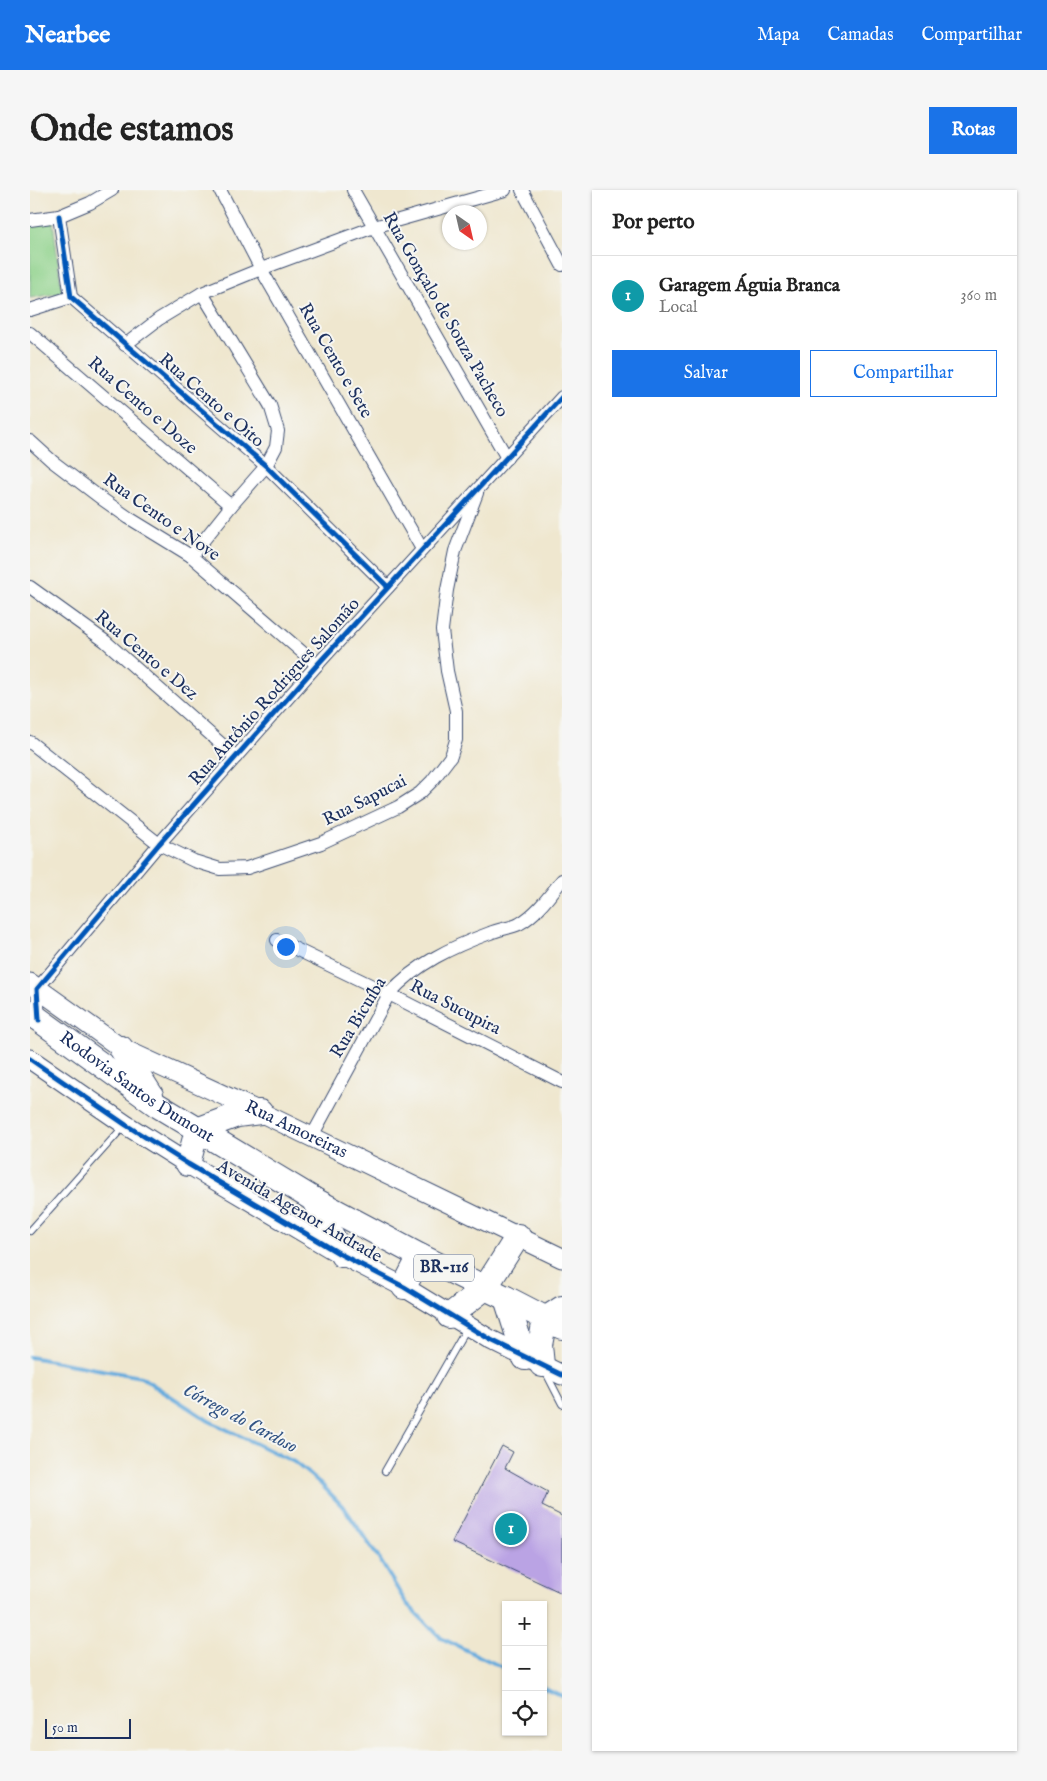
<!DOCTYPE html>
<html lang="pt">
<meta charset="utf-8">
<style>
body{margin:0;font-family:"IM FELL English",serif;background:#f6f6f6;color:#222}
.controls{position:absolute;right:15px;bottom:15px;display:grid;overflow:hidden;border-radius:0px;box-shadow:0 1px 4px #0004}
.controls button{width:45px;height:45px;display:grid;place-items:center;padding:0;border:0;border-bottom:1px solid #e0e0e0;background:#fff;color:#222;font:25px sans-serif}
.compass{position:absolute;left:412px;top:15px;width:45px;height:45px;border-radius:50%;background:#fff;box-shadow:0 1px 4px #0004;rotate:146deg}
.scale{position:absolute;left:15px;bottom:12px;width:86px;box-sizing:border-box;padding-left:5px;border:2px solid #1b2f5e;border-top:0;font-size:14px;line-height:18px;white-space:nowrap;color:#1b2f5e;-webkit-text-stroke:4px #f6f6f2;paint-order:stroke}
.you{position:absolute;left:255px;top:756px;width:18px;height:18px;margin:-12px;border:4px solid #fff;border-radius:50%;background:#1a73e8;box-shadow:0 0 0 8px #1a73e833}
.badge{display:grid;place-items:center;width:32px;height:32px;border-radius:50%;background:#1a73e8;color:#fff;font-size:16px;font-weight:700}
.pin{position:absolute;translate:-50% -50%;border:2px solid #fff;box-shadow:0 1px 5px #0006}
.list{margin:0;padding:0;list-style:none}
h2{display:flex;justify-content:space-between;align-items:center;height:65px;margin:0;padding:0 20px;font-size:21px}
h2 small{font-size:16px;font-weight:400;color:#767676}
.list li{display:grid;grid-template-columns:32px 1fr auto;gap:15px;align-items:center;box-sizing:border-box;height:80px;padding:0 20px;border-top:1px solid #e0e0e0}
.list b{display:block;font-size:19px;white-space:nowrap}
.list p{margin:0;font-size:16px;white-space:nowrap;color:#767676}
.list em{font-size:16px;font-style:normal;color:#767676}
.actions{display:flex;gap:10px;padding:15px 20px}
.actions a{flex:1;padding:11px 0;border:1px solid #1a73e8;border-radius:0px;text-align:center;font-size:18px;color:#1a73e8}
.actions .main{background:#1a73e8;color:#fff}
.icon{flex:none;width:28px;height:28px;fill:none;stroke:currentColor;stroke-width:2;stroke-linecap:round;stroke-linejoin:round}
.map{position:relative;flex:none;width:532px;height:1561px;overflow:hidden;border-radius:0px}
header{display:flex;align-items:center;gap:30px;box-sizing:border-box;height:70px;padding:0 25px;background:#1a73e8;color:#fff}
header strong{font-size:24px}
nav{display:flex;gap:28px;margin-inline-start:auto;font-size:18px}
.intro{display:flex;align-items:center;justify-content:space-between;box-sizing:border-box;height:120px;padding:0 30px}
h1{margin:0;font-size:35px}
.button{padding:12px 22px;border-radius:0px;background:#1a73e8;color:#fff;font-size:18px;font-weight:700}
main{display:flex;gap:30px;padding:0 30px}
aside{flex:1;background:#fff;border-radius:0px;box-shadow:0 1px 4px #0004}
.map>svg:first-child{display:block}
.green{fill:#8fd28b;stroke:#558074}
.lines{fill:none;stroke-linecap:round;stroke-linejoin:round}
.stream{stroke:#68acdd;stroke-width:4}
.building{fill:#baa3e4}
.lane-casing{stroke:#3b4b6f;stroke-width:8}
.street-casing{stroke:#3b4b6f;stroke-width:14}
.secondary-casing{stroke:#3b4b6f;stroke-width:21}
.highway-casing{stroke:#3b4b6f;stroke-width:26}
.lane{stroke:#fff;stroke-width:6}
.street{stroke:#fff;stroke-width:12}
.secondary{stroke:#fff;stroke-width:19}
.highway{stroke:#fff;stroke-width:24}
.cycleway-casing{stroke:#f6f6f2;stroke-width:8}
.cycleway{stroke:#0057b8;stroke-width:5}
.labels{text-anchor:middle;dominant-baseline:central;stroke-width:4;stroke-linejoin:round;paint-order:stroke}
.shield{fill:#f6f6f2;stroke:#5d6b8a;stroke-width:1}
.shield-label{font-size:16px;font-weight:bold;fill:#1b2f5e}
.street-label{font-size:18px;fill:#1b2f5e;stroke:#f6f6f2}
.water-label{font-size:19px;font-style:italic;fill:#325484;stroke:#f6f6f2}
</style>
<header>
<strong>Nearbee</strong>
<nav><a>Mapa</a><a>Camadas</a><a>Compartilhar</a></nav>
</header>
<div class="intro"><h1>Onde estamos</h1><a class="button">Rotas</a></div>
<main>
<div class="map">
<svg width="532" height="1561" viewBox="0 0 532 1561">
<rect width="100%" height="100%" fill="#f6f6f2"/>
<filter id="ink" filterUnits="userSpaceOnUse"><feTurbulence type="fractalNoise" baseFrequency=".02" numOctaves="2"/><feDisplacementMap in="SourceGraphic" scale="10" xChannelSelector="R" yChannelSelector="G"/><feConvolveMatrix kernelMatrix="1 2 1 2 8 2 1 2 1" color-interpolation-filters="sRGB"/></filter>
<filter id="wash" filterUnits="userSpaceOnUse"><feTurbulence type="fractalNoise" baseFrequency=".0096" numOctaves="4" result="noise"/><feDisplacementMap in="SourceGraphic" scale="20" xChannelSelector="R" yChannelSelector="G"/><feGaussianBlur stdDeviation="1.12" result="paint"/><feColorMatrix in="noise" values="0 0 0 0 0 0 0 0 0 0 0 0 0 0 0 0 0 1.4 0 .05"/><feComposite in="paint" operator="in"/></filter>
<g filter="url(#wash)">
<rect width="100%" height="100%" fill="#efe7cf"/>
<path class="green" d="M23 31 32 103 0 108V34Z"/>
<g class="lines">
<g class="stream">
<path d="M0 1167 111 1187 179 1231 264 1272 290 1293 315 1319 350 1370 376 1413 411 1448 476 1479"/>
<path d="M513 1497 532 1506"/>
</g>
</g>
<g id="blocks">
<path class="building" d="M472 1256 483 1262 475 1278 518 1302 512 1316 532 1326V1403L422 1352Z"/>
</g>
</g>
<g filter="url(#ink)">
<use href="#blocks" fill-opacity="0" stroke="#3b4b6f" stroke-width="1"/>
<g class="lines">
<defs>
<g id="lane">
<path d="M0 1041 95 935"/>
<path d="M515 1181 532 1214"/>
<path d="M355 1281 437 1138"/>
</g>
<g id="street">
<path d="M190 0 231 79 392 359"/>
<path d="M323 0 477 268"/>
<path d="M492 0 532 75"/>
<path d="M29 26 41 107 236 276 358 397"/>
<path d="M0 30 29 26 60 13 82 0"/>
<path d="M0 120 41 107"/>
<path d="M0 143 201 316"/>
<path d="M95 155 129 129 172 103 231 79 344 37 475 0"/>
<path d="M0 251 22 271 72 309 99 328 161 366 287 475"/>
<path d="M161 366 201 316 236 276 246 257 248 241 240 215 172 103"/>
<path d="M0 397 75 451 206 567"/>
<path d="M0 552 129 654 164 671 190 679 217 678 291 653 368 617 390 603 402 591 421 566 426 550V521L417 481 412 440 417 400 425 361 447 303"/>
<path d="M247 750 359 804 532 892"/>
<path d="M9 830 7 799 129 654 287 475 532 207"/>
<path d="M281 948 359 804C387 773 422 757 460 743 469 739 481 738 489 734 507 724 520 705 532 690"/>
</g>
<g id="secondary">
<path id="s1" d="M0 793 91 858 230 922 532 1068"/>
<path d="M0 869 96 935 158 974 312 1065 374 1097 461 1150 532 1185"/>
</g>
<g id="highway">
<path id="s2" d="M0 823 127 915 283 1009 390 1066 476 1108 532 1137"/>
<path d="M91 858 121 905"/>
<path d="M158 974 167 940 207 925 230 922"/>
<path d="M283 1009 312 1065"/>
<path d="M374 1097 390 1066"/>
<path d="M476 1108 495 1168"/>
<path d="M419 1126 455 1098 488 1046"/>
<path d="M512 1175 510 1155 515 1129 532 1118"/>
</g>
</defs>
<use href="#lane" class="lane-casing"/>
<use href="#street" class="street-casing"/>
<use href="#secondary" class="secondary-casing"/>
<use href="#highway" class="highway-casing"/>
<use href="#lane" class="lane"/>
<use href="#street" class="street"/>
<use href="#secondary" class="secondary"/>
<use href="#highway" class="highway"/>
<defs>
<g id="cycleway">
<path d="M29 26 41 107 236 276 358 397"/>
<path d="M9 830 7 799 129 654 287 475 532 207"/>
<path d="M0 869 96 935 158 974 312 1065 374 1097 461 1150 532 1185"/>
</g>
</defs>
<use href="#cycleway" class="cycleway-casing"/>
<use href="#cycleway" class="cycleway"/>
</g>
</g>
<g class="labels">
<rect class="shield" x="384" y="1064.5" width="60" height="27" rx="4"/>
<g class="shield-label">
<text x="414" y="1078">BR-116</text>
</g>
<g class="street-label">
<text transform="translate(415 125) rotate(60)">Rua Gonçalo de Souza Pacheco</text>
<text transform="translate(305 171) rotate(60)">Rua Cento e Sete</text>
<text transform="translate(181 211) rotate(41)">Rua Cento e Oito</text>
<text transform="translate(112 216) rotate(41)">Rua Cento e Doze</text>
<text transform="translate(131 328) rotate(35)">Rua Cento e Nove</text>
<text transform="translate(116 466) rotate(40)">Rua Cento e Dez</text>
<text transform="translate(245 502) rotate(-48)">Rua Antônio Rodrigues Salomão</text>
<text transform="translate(335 611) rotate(-27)">Rua Sapucai</text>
<text transform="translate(425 818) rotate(27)">Rua Sucupira</text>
<text transform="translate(329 828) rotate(-59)">Rua Bicuíba</text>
<text stroke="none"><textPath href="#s2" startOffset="130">Rodovia Santos Dumont</textPath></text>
<text stroke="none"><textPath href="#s1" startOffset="305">Rua Amoreiras</textPath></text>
<text transform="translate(269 1022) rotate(30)">Avenida Agenor Andrade</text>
</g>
<g class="water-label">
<text transform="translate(210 1229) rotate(28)">Córrego do Cardoso</text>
</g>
</g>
</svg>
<div class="controls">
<button>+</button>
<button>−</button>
<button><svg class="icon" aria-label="locate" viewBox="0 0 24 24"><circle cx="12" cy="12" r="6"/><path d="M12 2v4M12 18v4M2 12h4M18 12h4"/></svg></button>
</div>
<svg class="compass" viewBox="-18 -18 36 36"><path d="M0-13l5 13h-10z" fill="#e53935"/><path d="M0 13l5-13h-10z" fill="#767676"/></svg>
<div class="scale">50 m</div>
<div class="you"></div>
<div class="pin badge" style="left:481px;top:1339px;background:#0f9aa8">1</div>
</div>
<aside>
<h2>Por perto<small></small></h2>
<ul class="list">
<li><span class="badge" style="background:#0f9aa8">1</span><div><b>Garagem Águia Branca</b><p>Local</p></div><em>360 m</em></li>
</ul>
<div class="actions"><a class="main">Salvar</a><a>Compartilhar</a></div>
</aside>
</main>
